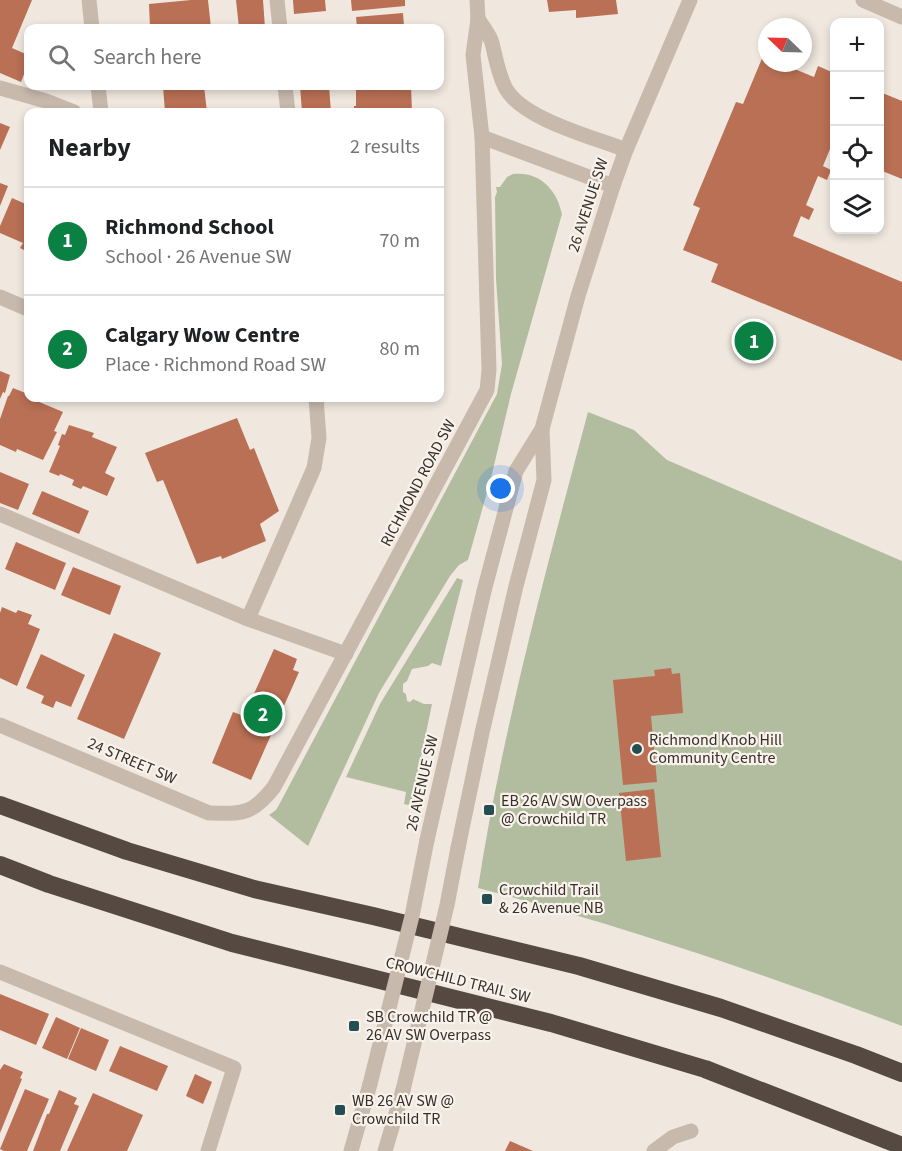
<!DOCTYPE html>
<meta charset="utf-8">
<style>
body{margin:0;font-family:"Source Sans 3",sans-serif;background:#f6f6f6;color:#202124}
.controls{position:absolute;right:18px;top:18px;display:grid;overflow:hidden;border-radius:12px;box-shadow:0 3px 9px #0003}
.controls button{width:54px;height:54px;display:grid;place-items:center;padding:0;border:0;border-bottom:2px solid #e0e0e0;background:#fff;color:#202124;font:30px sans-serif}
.compass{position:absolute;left:758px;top:18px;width:54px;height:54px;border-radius:50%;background:#fff;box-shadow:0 3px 9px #0003;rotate:293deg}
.you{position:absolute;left:501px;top:489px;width:21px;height:21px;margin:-15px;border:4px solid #fff;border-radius:50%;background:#1a73e8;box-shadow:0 0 0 9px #1a73e833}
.badge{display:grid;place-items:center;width:39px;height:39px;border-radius:50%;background:#0b8043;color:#fff;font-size:20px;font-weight:700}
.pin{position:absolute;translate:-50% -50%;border:3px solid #fff;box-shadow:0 2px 6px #0006}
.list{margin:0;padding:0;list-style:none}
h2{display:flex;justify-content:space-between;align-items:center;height:78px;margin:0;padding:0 24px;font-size:26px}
h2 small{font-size:20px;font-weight:400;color:#757577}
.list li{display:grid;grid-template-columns:39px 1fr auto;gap:18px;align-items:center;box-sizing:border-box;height:108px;padding:0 24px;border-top:2px solid #e0e0e0}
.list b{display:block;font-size:22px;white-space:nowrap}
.list p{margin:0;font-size:20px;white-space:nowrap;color:#757577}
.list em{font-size:20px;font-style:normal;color:#757577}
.icon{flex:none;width:33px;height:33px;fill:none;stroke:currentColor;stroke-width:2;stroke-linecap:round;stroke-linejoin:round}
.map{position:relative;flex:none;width:902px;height:1151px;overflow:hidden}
.search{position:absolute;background:#fff;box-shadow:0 3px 9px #0003;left:24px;top:24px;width:420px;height:66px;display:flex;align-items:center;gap:15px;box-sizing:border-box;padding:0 21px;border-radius:12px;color:#757577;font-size:22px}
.panel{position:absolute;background:#fff;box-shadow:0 3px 9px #0003;left:24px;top:108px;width:420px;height:294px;border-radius:12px}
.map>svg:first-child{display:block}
.green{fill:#b2bda0}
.building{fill:#b97054}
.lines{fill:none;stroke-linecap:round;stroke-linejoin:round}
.minor{stroke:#c7b9ac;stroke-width:15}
.highway{stroke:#554942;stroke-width:18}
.minor-bridge{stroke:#c7b9ac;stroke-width:15}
.poi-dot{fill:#244e53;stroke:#f8f2ea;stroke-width:2}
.labels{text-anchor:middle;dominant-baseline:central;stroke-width:4.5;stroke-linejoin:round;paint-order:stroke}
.street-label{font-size:16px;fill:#362e2a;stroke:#f8f2ea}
.poi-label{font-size:16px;fill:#362e2a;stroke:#f8f2ea;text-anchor:start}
</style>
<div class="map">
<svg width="902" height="1151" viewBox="0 0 902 1151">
<rect width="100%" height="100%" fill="#f0e8df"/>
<g class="green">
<path d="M513 174C540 171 557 190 562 214L511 394 491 478 468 560 459 565 450 576 379 693 308 846 269 815 276 810 280 803 497 394 502 364 496 279 495 197 497 192 496 187H500L507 177Z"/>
<path d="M588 412 634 430 667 460 902 561V1026C763 974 622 925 478 888 503 727 546 570 588 412Z"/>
<path d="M457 578 463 580 441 666 432 663 428 666 412 669 407 681 403 684V692L406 694 407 701 410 702 413 699 424 704H432L412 801 408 805 404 804 406 792 346 777 380 704Z"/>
</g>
<g class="building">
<path d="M0 0H32L12 48 28 55V64L21 82 0 73Z"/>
<path d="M191 0H208L211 28H150L149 4Z"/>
<path d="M236 0H263L265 28H239Z"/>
<path d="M293 0H325L326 11 294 14Z"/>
<path d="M351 0H405V6L352 11Z"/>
<path d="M547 0H616L618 14 576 18V10L549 12Z"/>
<path d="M403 13 404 26 407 25V28H357L356 17Z"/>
<path d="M763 56 767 58V63H780L814 77 818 66 834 73V151L830 149 823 166 831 170 827 180 818 176 806 205 814 209 809 220 801 216 793 236 902 282V361L711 282 718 264 683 250 700 208 693 205 736 102 743 104Z"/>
<path d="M163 86H204L207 112H165Z"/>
<path d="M300 86H329L331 112H302Z"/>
<path d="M356 86H411L412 112H354V106H356Z"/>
<path d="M880 92 902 101V179L880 170Z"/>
<path d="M0 123 10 127 0 150Z"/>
<path d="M0 183 8 186 0 206Z"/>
<path d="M12 198 28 205V252L20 248 23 243 0 233V226Z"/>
<path d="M0 371 10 375 5 393 3 392 0 399Z"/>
<path d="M13 388 28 394V398H36L38 399 37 401 63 412 54 431 57 432 43 460 17 449 16 452 0 445V419L8 396H9Z"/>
<path d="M237 418 250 450 254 448 279 511 260 524 266 541 222 559 221 556 197 564 163 480 157 482 145 453Z"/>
<path d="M69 425 94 433 92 437 117 447 105 473 115 478 107 496 83 486 81 489 72 485 74 480 60 474 59 476 49 472 60 446 58 445 62 434 65 435Z"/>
<path d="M0 472 29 484 18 510 0 503Z"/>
<path d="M42 491 89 511 79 534 32 514Z"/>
<path d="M16 542 66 563 55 590 5 569Z"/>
<path d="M73 567 121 586 110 615 61 595Z"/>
<path d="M2 607 16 613 18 610 32 615 28 624 40 629 17 686 0 678V613Z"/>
<path d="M114 633 161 653 124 739 77 719Z"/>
<path d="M274 649 297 659 293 670 299 672 251 780 212 763 233 712 244 716Z"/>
<path d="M41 654 85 675 71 707 56 701 53 708 41 703 44 696 26 688Z"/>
<path d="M671 668 672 674 680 673 683 713 651 716 657 782 623 785 613 680 655 676 654 670Z"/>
<path d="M654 789 661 857 626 861 619 793Z"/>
<path d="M0 994 49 1014 36 1045 0 1030Z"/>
<path d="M56 1017 80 1028 67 1059 42 1048Z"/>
<path d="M81 1028 109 1040 96 1071 68 1059Z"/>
<path d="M120 1046 168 1066 157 1091 109 1071Z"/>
<path d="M4 1064 23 1072 20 1078 22 1079 0 1133V1070Z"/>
<path d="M195 1074 212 1082 203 1104 186 1096Z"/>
<path d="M25 1089 49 1099 27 1151H4L0 1149Z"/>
<path d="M59 1090 77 1098 74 1104 79 1106 60 1151H33L47 1114H49Z"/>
<path d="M93 1093 143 1115 127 1151H67Z"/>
<path d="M510 1141 533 1151H505Z"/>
</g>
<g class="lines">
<g class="minor">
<path d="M89 0 92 28"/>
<path d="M277 0 280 28"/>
<path d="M863 0 902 17"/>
<path d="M478 19C483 27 490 35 492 43 496 59 498 73 505 87 521 119 593 137 626 150"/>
<path d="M98 86 101 112"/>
<path d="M285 86 288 112"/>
<path d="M0 88 46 101 74 112"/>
<path d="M482 137 613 186"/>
<path d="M0 297 28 309"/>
<path d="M0 514 248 619 346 654"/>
<path d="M248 619 314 468 319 438 316 398"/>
<path d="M0 725 209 813C242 814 252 815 274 787L487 390 489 370 482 137 473 55 478 19 477 0"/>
<path d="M427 840 484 591 516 471 542 429 578 296 613 186 626 150 690 0"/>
<path d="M458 848 482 733 516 586 544 480 542 429"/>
<path d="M0 972 234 1068 208 1151"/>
<path d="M351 1151 370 1084"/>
<path d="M385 1151 403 1090"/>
<path d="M654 1151 673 1137 691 1131"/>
</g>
<g class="highway">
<path d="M0 805 127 851 254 889 373 916 579 966 721 1008 856 1055 902 1073"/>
<path d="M0 865 49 884 232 943 551 1023 705 1069 902 1146"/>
</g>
<g class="minor-bridge">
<path d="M370 1084 412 916 427 840"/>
<path d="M403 1090 447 905 458 848"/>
</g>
</g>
<g class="poi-dot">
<circle cx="637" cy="749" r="6"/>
<rect x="483" y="804" width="12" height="12" rx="3"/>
<rect x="481" y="893" width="12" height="12" rx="3"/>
<rect x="348" y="1020" width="12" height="12" rx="3"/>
<rect x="334" y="1104" width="12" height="12" rx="3"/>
</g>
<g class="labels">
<g class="street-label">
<text transform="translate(588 205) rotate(-72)">26 AVENUE SW</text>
<text transform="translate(418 483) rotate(-62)">RICHMOND ROAD SW</text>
<text transform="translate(132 761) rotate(23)">24 STREET SW</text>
<text transform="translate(422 783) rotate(-77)">26 AVENUE SW</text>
<text transform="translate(458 980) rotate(14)">CROWCHILD TRAIL SW</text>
</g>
<g class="poi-label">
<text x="649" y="740">Richmond Knob Hill<tspan x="649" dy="18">Community Centre</tspan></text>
<text x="501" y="801">EB 26 AV SW Overpass<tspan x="501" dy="18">@ Crowchild TR</tspan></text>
<text x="499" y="890">Crowchild Trail<tspan x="499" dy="18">&amp; 26 Avenue NB</tspan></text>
<text x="366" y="1017">SB Crowchild TR @<tspan x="366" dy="18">26 AV SW Overpass</tspan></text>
<text x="352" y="1101">WB 26 AV SW @<tspan x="352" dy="18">Crowchild TR</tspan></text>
</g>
</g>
</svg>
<div class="controls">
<button>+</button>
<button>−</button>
<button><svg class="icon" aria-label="locate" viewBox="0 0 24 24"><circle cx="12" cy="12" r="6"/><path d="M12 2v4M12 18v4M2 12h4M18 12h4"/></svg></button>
<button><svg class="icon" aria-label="layers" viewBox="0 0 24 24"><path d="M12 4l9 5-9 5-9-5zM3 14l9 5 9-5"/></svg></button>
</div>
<svg class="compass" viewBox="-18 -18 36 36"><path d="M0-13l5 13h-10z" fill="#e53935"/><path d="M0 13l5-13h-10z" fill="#757577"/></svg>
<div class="you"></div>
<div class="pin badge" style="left:754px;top:341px">1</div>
<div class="pin badge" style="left:263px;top:714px">2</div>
<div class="search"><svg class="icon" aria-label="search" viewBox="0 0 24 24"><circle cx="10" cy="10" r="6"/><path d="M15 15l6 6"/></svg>Search here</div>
<section class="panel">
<h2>Nearby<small>2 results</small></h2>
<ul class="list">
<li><span class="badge">1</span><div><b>Richmond School</b><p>School · 26 Avenue SW</p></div><em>70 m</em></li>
<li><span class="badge">2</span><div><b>Calgary Wow Centre</b><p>Place · Richmond Road SW</p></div><em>80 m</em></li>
</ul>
</section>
</div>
